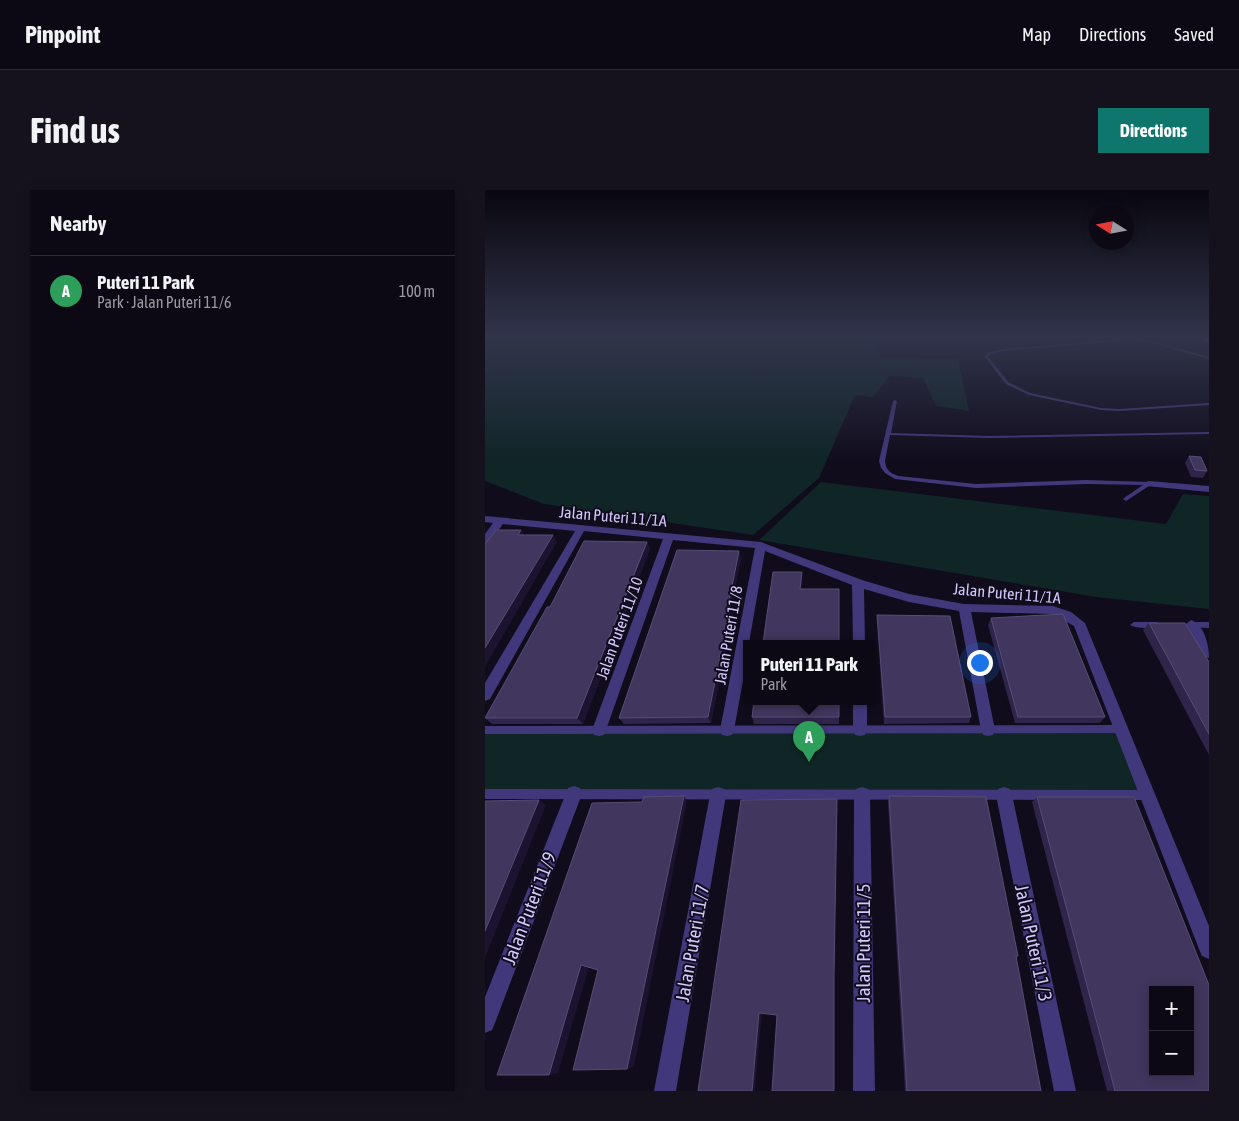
<!DOCTYPE html>
<meta charset="utf-8">
<style>
body{margin:0;font-family:"Asap Condensed",sans-serif;background:#15121e;color:#f1f3f6}
.controls{position:absolute;right:15px;bottom:15px;display:grid;overflow:hidden;border-radius:0px;box-shadow:0 2px 12px #0003}
.controls button{width:45px;height:45px;display:grid;place-items:center;padding:0;border:0;border-bottom:1px solid #2c2a34;background:#0c0915;color:#f1f3f6;font:25px sans-serif}
.compass{position:absolute;left:604px;top:15px;width:45px;height:45px;border-radius:50%;background:#0c0915;box-shadow:0 2px 12px #0003;rotate:281deg}
.you{position:absolute;left:494px;top:472px;width:18px;height:18px;margin:-12px;border:4px solid #fff;border-radius:50%;background:#1a73e8;box-shadow:0 0 0 8px #1a73e833}
.badge{display:grid;place-items:center;width:32px;height:32px;border-radius:50%;background:#0f766e;color:#fff;font-size:16px;font-weight:700}
.pin{position:absolute;translate:-50% -41px;filter:drop-shadow(0 1px 2px #0008)}
.pin::after{content:'';position:absolute;top:26px;width:18px;height:15px;background:inherit;clip-path:polygon(0 0,100% 0,50% 100%)}
.popup{position:absolute;left:258px;top:450px;width:132px;height:65px;box-sizing:border-box;display:grid;place-content:center;border-radius:0px;background:#0c0915;filter:drop-shadow(0 1px 4px #0005);font-size:16px;white-space:nowrap;color:#9a9aa0}
.popup b{font-size:19px;color:#f1f3f6}
.popup::after{content:'';position:absolute;left:50%;top:100%;margin-left:-10px;border:10px solid transparent;border-top-color:#0c0915}
.list{margin:0;padding:0;list-style:none}
h2{display:flex;justify-content:space-between;align-items:center;height:65px;margin:0;padding:0 20px;font-size:21px}
h2 small{font-size:16px;font-weight:400;color:#9a9aa0}
.list li{display:grid;grid-template-columns:32px 1fr auto;gap:15px;align-items:center;box-sizing:border-box;height:70px;padding:0 20px;border-top:1px solid #2c2a34}
.list b{display:block;font-size:19px;white-space:nowrap}
.list p{margin:0;font-size:16px;white-space:nowrap;color:#9a9aa0}
.list em{font-size:16px;font-style:normal;color:#9a9aa0}
.map{position:relative;flex:none;width:724px;height:901px;overflow:hidden;border-radius:0px}
header{display:flex;align-items:center;gap:30px;box-sizing:border-box;height:70px;padding:0 25px;background:#0c0915;border-bottom:1px solid #2c2a34}
header strong{font-size:24px}
nav{display:flex;gap:28px;margin-inline-start:auto;font-size:18px}
.intro{display:flex;align-items:center;justify-content:space-between;box-sizing:border-box;height:120px;padding:0 30px}
h1{margin:0;font-size:35px}
.button{padding:12px 22px;border-radius:0px;background:#0f766e;color:#fff;font-size:18px;font-weight:700}
main{display:flex;gap:30px;padding:0 30px}
aside{flex:1;background:#0c0915;border-radius:0px;box-shadow:0 2px 12px #0003}
.map>svg:first-child{display:block}
.green{fill:#0f2526}
.lines{fill:none;stroke-linecap:round;stroke-linejoin:round}
.lane{fill:#40387a;fill-rule:evenodd}
.street{fill:#40387a;fill-rule:evenodd}
.secondary{fill:#7362fb;fill-rule:evenodd}
.wall{fill:#2f244a}
.shaded-wall{fill:#1b132f}
.building{fill:#41365d;stroke:#584d76;fill-rule:evenodd}
.labels{text-anchor:middle;dominant-baseline:central;stroke-width:4;stroke-linejoin:round;paint-order:stroke}
.street-label{font-size:16px;fill:#d3c8fd;stroke:#100c1c}
.near-street-label{font-size:19px;fill:#d3c8fd;stroke:#100c1c}
</style>
<header>
<strong>Pinpoint</strong>
<nav><a>Map</a><a>Directions</a><a>Saved</a></nav>
</header>
<div class="intro"><h1>Find us</h1><a class="button">Directions</a></div>
<main>
<aside>
<h2>Nearby<small></small></h2>
<ul class="list">
<li><span class="badge" style="background:#2e9e5b">A</span><div><b>Puteri 11 Park</b><p>Park · Jalan Puteri 11/6</p></div><em>100 m</em></li>
</ul>
</aside>
<div class="map">
<svg width="724" height="901" viewBox="0 0 724 901">
<rect width="100%" height="100%" fill="#100c1c"/>
<g class="green">
<path d="M0 146H386L396 168 473 169 484 221 451 216 438 188 405 186 388 207 370 205 334 288 268 345 59 314 0 291Z"/>
<path d="M336 292 681 334 698 304 724 306V419L611 407 274 350Z"/>
<path d="M635 539 661 605 0 604V540Z"/>
</g>
<g class="lines">
<g class="lane">
<path d="M647 148 668 151 724 167V169L668 153 647 150 518 161 507 164 503 166 523 192 545 203 616 218 634 219 724 213V215L634 221 616 220 544 205 521 194 499 166 505 162 518 159Z"/>
<path d="M410 210 412 211 406 243 504 246 724 242V244L504 248 405 245 400 271C401 280 405 283 413 286L491 294 601 290 664 292 667 294 641 311 638 309 639 308 658 295 601 294 491 298 410 289 400 283 396 278 394 271 408 211Z"/>
<path d="M649 432H672L676 435C670 439 651 439 645 435Z"/>
<path d="M704 432H724V438L701 437 700 435Z"/>
<path d="M635 535 638 536 639 539 638 542 635 543 0 544V536Z"/>
<path d="M0 599 661 600 664 602 666 605 664 608 661 610 0 609Z"/>
</g>
<g class="street">
<path d="M664 291 724 296V302L661 296V292Z"/>
<path d="M0 326 276 352 377 390 424 404 479 414 568 416 586 422 600 433 724 736V769L717 766 714 759 589 436 567 424 486 422 510 540 508 545 503 546 498 545 496 540 474 421 424 412 379 399 380 453H368L367 395 280 361 264 453H262V469L249 540 247 545 242 546 237 545 235 540 270 358 188 350 121 540 119 545 114 546 109 545 107 540 178 349 99 341 5 509 0 511V493L90 341 18 334 4 353 0 354V344L8 333 0 332Z"/>
<path d="M706 430C720 435 724 456 724 468L719 467 700 435Z"/>
<path d="M368 511H382V540L380 545 375 546 370 545 368 540Z"/>
<path d="M89 596 95 598 97 604 10 833 7 840 0 843V807L83 598Z"/>
<path d="M233 597 239 599 241 605 191 901H169L225 605 227 599Z"/>
<path d="M377 597 383 599 385 605 390 901H368L369 605 371 599Z"/>
<path d="M519 597 525 599 527 605 591 901H569L511 605 513 599Z"/>
</g>
<path class="secondary" d="M708 146 724 148V152L709 147Z"/>
</g>
<g class="wall">
<path d="M704 266 722 281 718 288 706 287 700 273Z"/>
<path d="M162 352 165 359 98 534H7L0 528V527L65 417Z"/>
<path d="M254 361 256 368 246 418 247 423 226 533 139 534 134 528Z"/>
<path d="M392 425 486 527 484 533 399 534 392 432Z"/>
<path d="M506 428 620 527 615 533H530L503 435Z"/>
<path d="M664 433 724 472V565L658 440Z"/>
<path d="M354 511V534H269L267 527Z"/>
<path d="M404 606 533 766 531 767 556 901H420L403 612Z"/>
<path d="M552 607 724 901H622L547 612Z"/>
</g>
<g class="shaded-wall">
<path d="M36 340 41 347 33 345Z"/>
<path d="M68 345 72 352 0 477V458Z"/>
<path d="M162 352 165 359 98 534 92 528Z"/>
<path d="M254 361 256 368 246 418 247 423 226 533 223 527 243 416Z"/>
<path d="M317 382 318 390 316 406 315 399Z"/>
<path d="M199 606 202 611 149 877 142 879Z"/>
<path d="M54 610 61 615 0 768V741Z"/>
<path d="M96 775 104 777 73 883 64 885Z"/>
<path d="M274 823H277L270 901H267Z"/>
</g>
<g class="building">
<path d="M704 266 716 267 722 281 710 280Z"/>
<path d="M11 340H36L33 345H68L0 458V354Z"/>
<path d="M99 351 162 352 92 528H0L62 417H65Z"/>
<path d="M192 360 254 361 243 416H245L223 527 134 528Z"/>
<path d="M288 382H317L315 399H354V453H278Z"/>
<path d="M578 424 620 527H533L506 428Z"/>
<path d="M392 425 465 426 486 527H400Z"/>
<path d="M664 433H700L724 472V544Z"/>
<path d="M269 511H354V527H267Z"/>
<path d="M199 606 142 879 88 880 113 780 96 775 64 885H12L107 613 157 612 159 607Z"/>
<path d="M404 606 501 607 533 766H531L556 901H422Z"/>
<path d="M552 607H649L724 795V901H630ZM668 800H705V882H668Z"/>
<path d="M352 609 349 784V901H287L292 825 274 823 267 901H213L256 610Z"/>
<path d="M54 610 0 741V611Z"/>
</g>
<linearGradient id="sky" x2="0" y2="1"><stop stop-color="#09070f"/><stop offset="0.54" stop-color="#31344b"/><stop offset="1" stop-color="#31344b" stop-opacity="0"/></linearGradient>
<rect width="724" height="272" fill="url(#sky)"/>
<g class="labels">
<g class="street-label">
<text transform="translate(128 326) rotate(5)">Jalan Puteri 11/1A</text>
<text transform="translate(522 403) rotate(5)">Jalan Puteri 11/1A</text>
<text transform="translate(134 438) rotate(-70)">Jalan Puteri 11/10</text>
<text transform="translate(243 445) rotate(-80)">Jalan Puteri 11/8</text>
</g>
<g class="near-street-label">
<text transform="translate(44 718) rotate(-69)">Jalan Puteri 11/9</text>
<text transform="translate(207 753) rotate(-80)">Jalan Puteri 11/7</text>
<text transform="translate(378 753) rotate(-90)">Jalan Puteri 11/5</text>
<text transform="translate(549 753) rotate(78)">Jalan Puteri 11/3</text>
</g>
</g>
</svg>
<div class="controls">
<button>+</button>
<button>−</button>
</div>
<svg class="compass" viewBox="-18 -18 36 36"><path d="M0-13l5 13h-10z" fill="#e53935"/><path d="M0 13l5-13h-10z" fill="#9a9aa0"/></svg>
<div class="you"></div>
<div class="pin badge" style="left:324px;top:572px;background:#2e9e5b">A</div>
<div class="popup"><b>Puteri 11 Park</b>Park</div>
</div>
</main>
